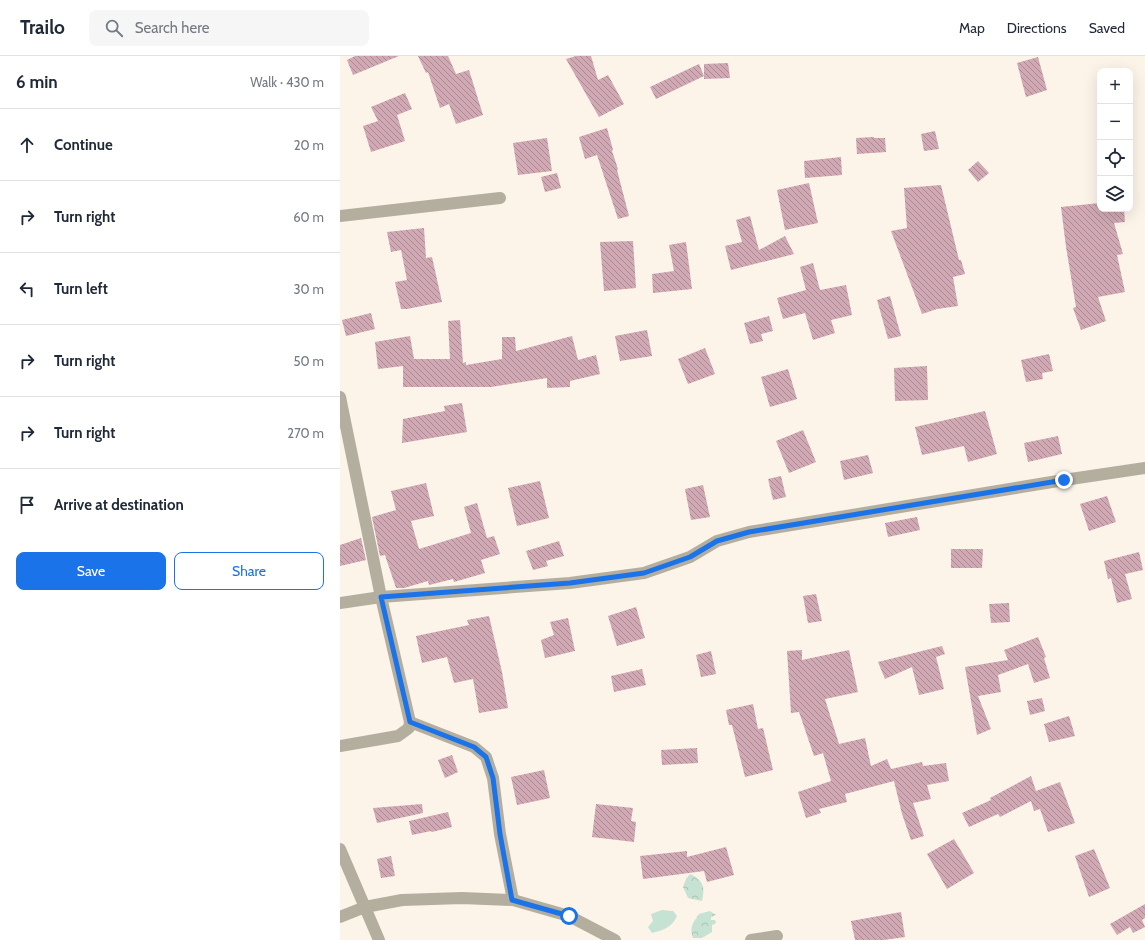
<!DOCTYPE html>
<meta charset="utf-8">
<style>
body{margin:0;font-family:Cabin,sans-serif;background:#f6f6f7;color:#1f2937}
.controls{position:absolute;right:12px;top:12px;display:grid;overflow:hidden;border-radius:8px;box-shadow:0 4px 16px #0002}
.controls button{width:36px;height:36px;display:grid;place-items:center;padding:0;border:0;border-bottom:1px solid #e0e1e3;background:#fff;color:#1f2937;font:20px sans-serif}
.stop{position:absolute;width:12px;height:12px;margin:-9px;border:3px solid #1a73e8;border-radius:50%;background:#fff}
.stop.end{background:#1a73e8;border-color:#fff;box-shadow:0 1px 4px #0008}
.list{margin:0;padding:0;list-style:none}
h2{display:flex;justify-content:space-between;align-items:center;height:52px;margin:0;padding:0 16px;font-size:17px}
h2 small{font-size:13px;font-weight:400;color:#747a83}
.list li{display:grid;grid-template-columns:26px 1fr auto;gap:12px;align-items:center;box-sizing:border-box;height:72px;padding:0 16px;border-top:1px solid #e0e1e3}
.list b{display:block;font-size:15px;white-space:nowrap}
.list em{font-size:13px;font-style:normal;color:#747a83}
.actions{display:flex;gap:8px;padding:12px 16px}
.actions a{flex:1;padding:9px 0;border:1px solid #1a73e8;border-radius:8px;text-align:center;font-size:14px;color:#1a73e8}
.actions .main{background:#1a73e8;color:#fff}
.icon{flex:none;width:22px;height:22px;fill:none;stroke:currentColor;stroke-width:2;stroke-linecap:round;stroke-linejoin:round}
.map{position:relative;flex:none;width:805px;height:884px;overflow:hidden}
header{display:flex;align-items:center;gap:24px;box-sizing:border-box;height:56px;padding:0 20px;background:#fff;border-bottom:1px solid #e0e1e3}
header strong{font-size:19px}
nav{display:flex;gap:22px;margin-inline-start:auto;font-size:14px}
.search{width:280px;height:36px;background:#f6f6f7;display:flex;align-items:center;gap:10px;box-sizing:border-box;padding:0 14px;border-radius:8px;color:#747a83;font-size:15px}
main{display:flex}
aside{flex:1;background:#fff}
.map>svg:first-child{display:block}
.green{fill:#c6e2d2}
.forest{fill:url(#forest-crowns)}
.building{fill:url(#building-back-hatch)}
.lines{fill:none;stroke-linecap:round;stroke-linejoin:round}
.street{stroke:#b4ae9f;stroke-width:12}
.route{stroke:#1a73e8;stroke-width:5}
</style>
<header>
<strong>Trailo</strong>
<div class="search"><svg class="icon" aria-label="search" viewBox="0 0 24 24"><circle cx="10" cy="10" r="6"/><path d="M15 15l6 6"/></svg>Search here</div>
<nav><a>Map</a><a>Directions</a><a>Saved</a></nav>
</header>
<main>
<aside>
<h2>6 min<small>Walk · 430 m</small></h2>
<ul class="list">
<li><svg class="icon" aria-label="ahead" viewBox="0 0 24 24"><path d="M12 20V5M6 11l6-6 6 6"/></svg><div><b>Continue</b></div><em>20 m</em></li>
<li><svg class="icon" aria-label="right" viewBox="0 0 24 24"><path d="M7 20v-9h11M14 6l5 5-5 5"/></svg><div><b>Turn right</b></div><em>60 m</em></li>
<li><svg class="icon" aria-label="left" viewBox="0 0 24 24"><path d="M17 20v-9H6M10 6l-5 5 5 5"/></svg><div><b>Turn left</b></div><em>30 m</em></li>
<li><svg class="icon" aria-label="right" viewBox="0 0 24 24"><path d="M7 20v-9h11M14 6l5 5-5 5"/></svg><div><b>Turn right</b></div><em>50 m</em></li>
<li><svg class="icon" aria-label="right" viewBox="0 0 24 24"><path d="M7 20v-9h11M14 6l5 5-5 5"/></svg><div><b>Turn right</b></div><em>270 m</em></li>
<li><svg class="icon" aria-label="arrive" viewBox="0 0 24 24"><path d="M6 21V4h12l-3 4 3 4H6"/></svg><div><b>Arrive at destination</b></div></li>
</ul>
<div class="actions"><a class="main">Save</a><a>Share</a></div>
</aside>
<div class="map">
<svg width="805" height="884" viewBox="0 0 805 884">
<defs>
<pattern id="forest-crowns" width="20" height="18" patternUnits="userSpaceOnUse"><rect width="20" height="18" fill="#c6e2d2"/><path d="M2 6a3 3 0 1 1 6 0M12 15a3 3 0 1 1 6 0" fill="none" stroke="#abc2b4"/></pattern>
<pattern id="building-back-hatch" width="6" height="6" patternUnits="userSpaceOnUse"><rect width="6" height="6" fill="#d0a9b4"/><path d="M-1 5l2 2M0 0l6 6M5-1l2 2" fill="none" stroke="#a98a93"/></pattern>
</defs>
<rect width="100%" height="100%" fill="#fcf3e9"/>
<path class="green" d="M322 854 333 855 337 860C332 871 324 874 312 877L308 871 313 865 311 858Z"/>
<g class="forest">
<path d="M350 818C364 825 365 831 362 845L348 842 343 831 346 823Z"/>
<path d="M370 855 376 859 371 861V864H375L376 867 372 869V876L362 882H353C349 871 353 867 359 858Z"/>
</g>
<g class="building">
<path d="M15 0H59L13 19 7 4Z"/>
<path d="M78 0H108L116 18 129 14 143 59 116 68 109 48 100 52 88 16 86 17Z"/>
<path d="M236 0H251L258 24 268 19 284 48 259 61 226 3Z"/>
<path d="M698 1 707 34 686 41 677 7Z"/>
<path d="M388 7 390 22 364 23V8Z"/>
<path d="M359 8 364 20 316 43 310 31Z"/>
<path d="M65 37 72 53 57 59 65 85 31 96 23 70 38 65 31 51Z"/>
<path d="M267 72 273 94 272 95 278 113 277 114 289 160 278 163 257 99 245 103 239 81Z"/>
<path d="M595 75 599 93 584 95 581 78Z"/>
<path d="M534 81V82H545L546 96 517 98 516 82Z"/>
<path d="M207 82 212 115 178 119 173 87Z"/>
<path d="M501 101 502 119 465 122 464 105Z"/>
<path d="M638 105 649 117 638 126 628 114Z"/>
<path d="M217 117 221 132 205 136 201 121Z"/>
<path d="M469 127 478 167 445 174 437 134Z"/>
<path d="M601 129 619 204H621L625 218 613 221 618 250 597 253 582 258 551 175 567 172 564 132Z"/>
<path d="M760 147V153H784L785 166 774 167 783 198 777 199 785 236 758 241 766 265 741 274 733 252 736 251 726 191 721 151Z"/>
<path d="M410 160 419 194 445 180 454 198 391 214 385 190 402 186 396 164Z"/>
<path d="M84 172 86 202 92 201 102 246 67 253H61L55 226 67 224 61 194 51 196 47 176Z"/>
<path d="M293 185 296 232 264 235 260 186Z"/>
<path d="M346 186 352 233 313 237 312 218 334 215 329 189Z"/>
<path d="M473 207 480 234 506 229 512 259 491 264 495 277 473 284 465 257 443 263 437 242 466 234 460 211Z"/>
<path d="M550 240 561 280 548 283 537 244Z"/>
<path d="M31 257 35 273 6 280 2 264Z"/>
<path d="M429 260 433 275 421 278 423 285 410 288 404 267Z"/>
<path d="M120 264 123 307 126 306V309L162 303V281H175L176 295 232 280 238 304 256 299 260 318 230 325V331L207 332V322L151 331H63V310L38 313 35 286 70 280 74 303H110L108 265Z"/>
<path d="M307 274 312 300 280 305 275 280Z"/>
<path d="M365 292 375 318 348 328 338 303Z"/>
<path d="M709 298 713 315 702 317 703 323 686 326 681 304Z"/>
<path d="M587 310 588 344 555 345 554 312Z"/>
<path d="M448 313 457 343 430 351 421 321Z"/>
<path d="M122 347 127 376 62 387 63 363 105 355 104 350Z"/>
<path d="M645 355 657 398 628 406 624 390 582 399 575 371Z"/>
<path d="M463 374 476 406 449 417 436 385Z"/>
<path d="M718 380 722 398 688 406 684 387Z"/>
<path d="M528 399 533 417 504 424 500 405Z"/>
<path d="M441 420 446 441 433 444 428 423Z"/>
<path d="M200 425 209 462 177 470 168 432Z"/>
<path d="M86 427 94 460 71 465 79 493 131 477 124 451 137 447 147 482 154 480 160 498 141 504 145 517 114 526 113 523 89 529 88 525 64 532H56L45 499 40 500 32 461 56 454 51 435Z"/>
<path d="M363 429 370 461 351 464 345 433Z"/>
<path d="M767 440 776 466 749 475 740 448Z"/>
<path d="M577 461 580 474 548 481 545 467Z"/>
<path d="M21 482 26 504 0 510V489Z"/>
<path d="M219 485 224 500 206 505 208 510 193 514 186 495Z"/>
<path d="M611 493H643L642 512H611Z"/>
<path d="M799 496 803 514 785 518 792 543 777 547 771 522 768 523 764 505Z"/>
<path d="M476 538 482 565 468 567 463 540Z"/>
<path d="M669 547 670 566 651 567 649 548Z"/>
<path d="M296 551 305 582 277 590 268 560Z"/>
<path d="M149 560 162 616 168 652 139 657 133 623 114 627 107 601 82 607 76 580 129 569 127 564Z"/>
<path d="M228 562 235 595 205 602 201 584 214 579 210 566Z"/>
<path d="M698 581 706 601 704 602 710 622 694 627 688 608 658 619 661 636 638 640 651 673 637 679 625 611 668 604 664 594Z"/>
<path d="M602 590 605 598 596 601 604 633 579 639 572 611 545 623 538 606Z"/>
<path d="M462 594V604L509 594 518 636 485 643 499 688 525 682 531 710 547 703 551 713 582 706 583 710 606 707 609 725 587 729 591 743 573 747 584 780 571 784 562 758 554 725 505 738 507 746 479 753 481 757 466 762 458 736 491 725 483 697 474 700 459 656 451 657 447 595Z"/>
<path d="M371 595 376 618 361 621 356 599Z"/>
<path d="M302 613 306 629 274 636 271 620Z"/>
<path d="M702 642 705 655 690 659 687 645Z"/>
<path d="M413 648 418 673 423 672 433 714 405 721 392 669H389L386 654Z"/>
<path d="M729 660 735 680 709 686 704 668Z"/>
<path d="M357 692 358 707 322 709 321 694Z"/>
<path d="M112 699 118 716 105 722 98 704Z"/>
<path d="M204 714 210 742 177 749 171 721Z"/>
<path d="M691 720 696 735 720 726 735 767 708 776 700 753 694 755 691 745 660 761 658 758 629 771 622 757 651 744 650 742Z"/>
<path d="M82 748 83 757 37 767 33 752Z"/>
<path d="M256 748 293 752 291 765 296 766 294 786 252 781Z"/>
<path d="M108 756 112 771 92 776 91 775 72 779 69 765Z"/>
<path d="M614 783 634 817 607 833 587 798Z"/>
<path d="M386 791 394 819 367 826 364 815 303 823 300 800 347 795V801Z"/>
<path d="M754 793 770 832 749 841 735 800Z"/>
<path d="M51 800 55 820 41 822 37 803Z"/>
<path d="M805 848V862L802 864 805 871 793 877 790 871 777 879 770 868Z"/>
<path d="M561 856 565 881 544 884H515L511 865Z"/>
</g>
<g class="lines">
<g class="street">
<path d="M0 160 160 142"/>
<path d="M0 341 41 541 70 666 69 672 58 680 0 690"/>
<path d="M0 547 41 541 230 527 304 517 350 501 377 485 409 476 724 424 805 412"/>
<path d="M70 666 134 691 146 701 153 722 160 778 173 844"/>
<path d="M0 793 39 884"/>
<path d="M0 861 25 851 62 844 122 842 173 844 229 860 275 884"/>
<path d="M411 884 437 880"/>
</g>
</g>
<g class="lines">
<path class="route" d="M229 860 172 844 160 778 153 722 146 701 134 691 70 666 41 541 230 527 304 517 350 501 377 485 409 476 724 424"/>
</g>
</svg>
<div class="controls">
<button>+</button>
<button>−</button>
<button><svg class="icon" aria-label="locate" viewBox="0 0 24 24"><circle cx="12" cy="12" r="6"/><path d="M12 2v4M12 18v4M2 12h4M18 12h4"/></svg></button>
<button><svg class="icon" aria-label="layers" viewBox="0 0 24 24"><path d="M12 4l9 5-9 5-9-5zM3 14l9 5 9-5"/></svg></button>
</div>
<div class="stop" style="left:229px;top:860px"></div>
<div class="stop end" style="left:724px;top:424px"></div>
</div>
</main>
